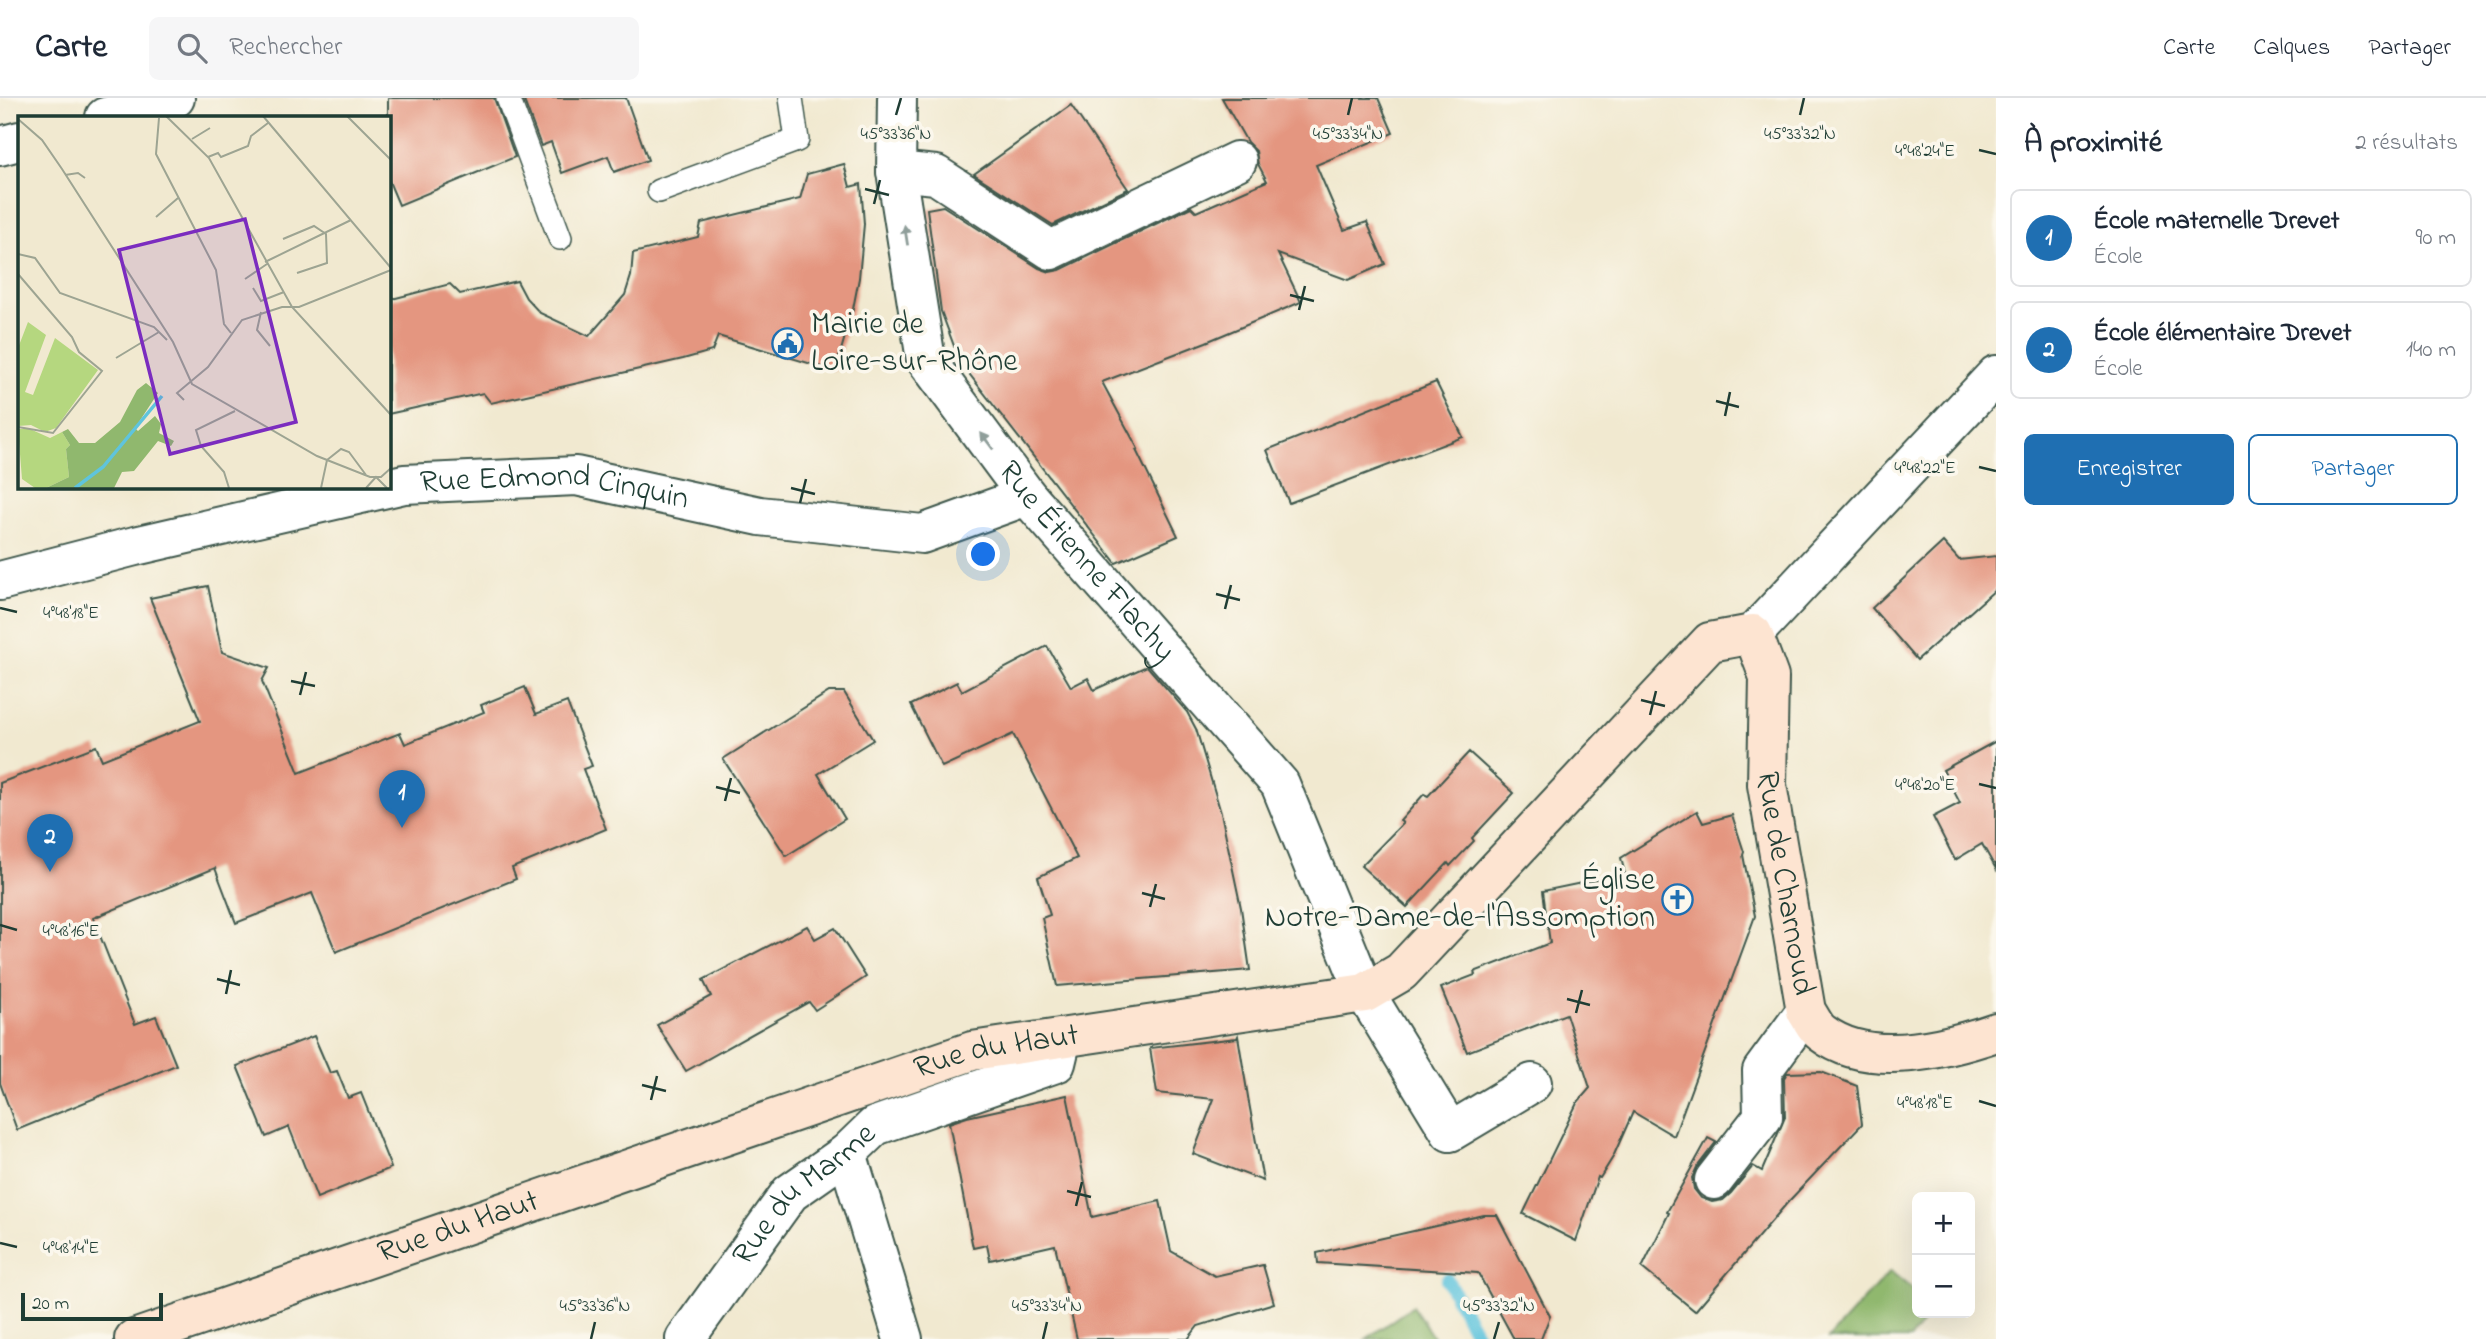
<!DOCTYPE html>
<html lang="fr">
<meta charset="utf-8">
<style>
body{margin:0;font-family:"Indie Flower",sans-serif;background:#f6f6f7;color:#1f2937}
.controls{position:absolute;right:21px;bottom:21px;display:grid;overflow:hidden;border-radius:10px;box-shadow:0 7px 28px #0002}
.controls button{width:63px;height:63px;display:grid;place-items:center;padding:0;border:0;border-bottom:2px solid #e0e1e3;background:#fff;color:#1f2937;font:35px sans-serif}
.scale{position:absolute;left:21px;bottom:18px;width:142px;box-sizing:border-box;padding-left:7px;border:4px solid #1f3d34;border-top:0;font-size:19px;line-height:24px;white-space:nowrap;color:#1f3d34;-webkit-text-stroke:5px #fbf7ec;paint-order:stroke}
.you{position:absolute;left:984px;top:457px;width:24px;height:24px;margin:-18px;border:5px solid #fff;border-radius:50%;background:#1a73e8;box-shadow:0 0 0 10px #1a73e833}
.badge{display:grid;place-items:center;width:46px;height:46px;border-radius:50%;background:#1f6fb2;color:#fff;font-size:23px;font-weight:700}
.pin{position:absolute;translate:-50% -58px;filter:drop-shadow(0 2px 4px #0008)}
.pin::after{content:'';position:absolute;top:37px;width:24px;height:21px;background:inherit;clip-path:polygon(0 0,100% 0,50% 100%)}
.list{margin:0;padding:0;list-style:none}
h2{display:flex;justify-content:space-between;align-items:center;height:91px;margin:0;padding:0 28px;font-size:30px}
h2 small{font-size:23px;font-weight:400;color:#747a83}
.list li{display:grid;grid-template-columns:46px 1fr auto;gap:21px;align-items:center;box-sizing:border-box;height:98px;margin:0 14px 14px;padding:0 14px;border:2px solid #e0e1e3;border-radius:10px}
.list b{display:block;font-size:26px;white-space:nowrap}
.list p{margin:0;font-size:23px;white-space:nowrap;color:#747a83}
.list em{font-size:23px;font-style:normal;color:#747a83}
.actions{display:flex;gap:14px;padding:21px 28px}
.actions a{flex:1;padding:16px 0;border:2px solid #1f6fb2;border-radius:10px;text-align:center;font-size:24px;color:#1f6fb2}
.actions .main{background:#1f6fb2;color:#fff}
.icon{flex:none;width:38px;height:38px;fill:none;stroke:currentColor;stroke-width:2;stroke-linecap:round;stroke-linejoin:round}
.map{position:relative;flex:none;width:1996px;height:1241px;overflow:hidden}
header{display:flex;align-items:center;gap:42px;box-sizing:border-box;height:98px;padding:0 35px;background:#fff;border-bottom:2px solid #e0e1e3}
header strong{font-size:33px}
nav{display:flex;gap:38px;margin-inline-start:auto;font-size:24px}
.search{width:490px;height:63px;background:#f6f6f7;display:flex;align-items:center;gap:18px;box-sizing:border-box;padding:0 24px;border-radius:10px;color:#747a83;font-size:26px}
main{display:flex}
aside{flex:1;background:#fff}
.map>svg:first-child{display:block}
.forest{fill:#90b86e;stroke:#587a51;stroke-width:2}
.lines{fill:none;stroke-linecap:round;stroke-linejoin:round}
.stream{stroke:#5fc4dd;stroke-width:14}
.building{fill:#e49680}
.lane-casing{stroke:#3e574b;stroke-width:26}
.street-casing{stroke:#3e574b;stroke-width:42}
.secondary-casing{stroke:#3e574b;stroke-width:42}
.lane{stroke:#fff;stroke-width:23}
.street{stroke:#fff;stroke-width:38}
.secondary{stroke:#fde4d1;stroke-width:38}
.oneway{fill:#8f9e9a}
.ticks{fill:none;stroke:#1f3d34;stroke-width:2.5}
.labels{text-anchor:middle;dominant-baseline:central;stroke-width:7;stroke-linejoin:round;paint-order:stroke}
.poi-label{font-size:32px;fill:#1f3d34;stroke:#fbf7ec;text-anchor:start}
.street-label{font-size:32px;fill:#1f3d34;stroke:#fbf7ec}
.inset-river{fill:none;stroke:#5fc4dd;stroke-width:3.5}
.inset-road{fill:none;stroke:#9da492;stroke-width:2}
.view{fill:#7b2cbf;fill-opacity:0.15;stroke:#7b2cbf;stroke-width:3.5}
.inset-edge{fill:none;stroke:#1f3d34;stroke-width:3.5}
.ticks-label{font-size:18px;text-anchor:middle;fill:#1f3d34;stroke:#fbf7ec;stroke-width:7;stroke-linejoin:round;paint-order:stroke}
</style>
<header>
<strong>Carte</strong>
<div class="search"><svg class="icon" aria-label="search" viewBox="0 0 24 24"><circle cx="10" cy="10" r="6"/><path d="M15 15l6 6"/></svg>Rechercher</div>
<nav><a>Carte</a><a>Calques</a><a>Partager</a></nav>
</header>
<main>
<div class="map">
<svg width="1996" height="1241" viewBox="0 0 1996 1241">
<rect width="100%" height="100%" fill="#fbf7ec"/>
<filter id="ink" filterUnits="userSpaceOnUse"><feTurbulence type="fractalNoise" baseFrequency=".0143" numOctaves="2"/><feDisplacementMap in="SourceGraphic" scale="14" xChannelSelector="R" yChannelSelector="G"/><feConvolveMatrix kernelMatrix="1 2 1 2 8 2 1 2 1" color-interpolation-filters="sRGB"/></filter>
<filter id="wash" filterUnits="userSpaceOnUse"><feTurbulence type="fractalNoise" baseFrequency=".00686" numOctaves="4" result="noise"/><feDisplacementMap in="SourceGraphic" scale="28" xChannelSelector="R" yChannelSelector="G"/><feGaussianBlur stdDeviation="1.57" result="paint"/><feColorMatrix in="noise" values="0 0 0 0 0 0 0 0 0 0 0 0 0 0 0 0 0 1.4 0 .05"/><feComposite in="paint" operator="in"/></filter>
<g filter="url(#wash)">
<rect width="100%" height="100%" fill="#f1e9d0"/>
<g class="forest">
<path d="M1890 1173 1917 1195V1215H1929L1910 1241H1828Z"/>
<path d="M1413 1208 1434 1241H1366Z"/>
</g>
<g class="lines">
<path class="stream" d="M1447 1182 1479 1241"/>
</g>
<g id="blocks">
<g class="building">
<path d="M388 0H494L515 59 399 107 388 81Z"/>
<path d="M523 0H626L648 62 614 74 608 58 562 75 551 44 541 48Z"/>
<path d="M1222 0H1378L1393 35 1316 67 1344 132 1367 124 1385 166 1348 182 1278 156 1301 204 1206 244 1102 284 1138 351 1136 352 1178 438 1116 465 960 264 941 213 927 111 943 108 1039 170 1050 174 1060 172 1191 109 1196 114 1267 83 1258 66 1256 53 1247 44Z"/>
<path d="M1071 7 1128 91 1053 127 974 76Z"/>
<path d="M844 66 850 89 861 86 864 126 859 180 853 211 835 273 718 238 712 253 683 261 491 305 483 295 388 316V202L450 186 460 196 517 183 526 200 540 215 589 238 625 197 631 178 633 155 698 139 701 125 800 101 807 76Z"/>
<path d="M1436 284 1463 339 1289 405 1267 352Z"/>
<path d="M1943 444 1959 462 1996 458V491L1917 562 1872 510Z"/>
<path d="M208 488 222 554 269 570 262 583 299 675 400 635 405 646 484 614 481 607 525 589 536 616 567 604 592 668 583 671 606 731 512 770 516 781 336 854 312 795 236 825 215 770 93 820 135 926 156 918 176 967 17 1032 0 985V685L96 648 102 662 200 623 150 500Z"/>
<path d="M1047 548 1071 589 1088 580 1094 592 1147 568 1187 614 1196 631 1221 715 1241 810 1250 872 1057 888 1042 820 1050 817 1038 779 1077 760 1013 636 942 669 911 607 957 584 962 593Z"/>
<path d="M829 594H844L873 642 818 676 845 721 786 758 723 661Z"/>
<path d="M1996 643V771L1982 746 1955 762 1933 719 1960 705 1943 672Z"/>
<path d="M1469 654 1514 695 1472 740 1474 743 1450 768 1448 765 1407 809 1361 768 1403 725 1400 723 1424 696 1428 698Z"/>
<path d="M1697 713 1703 725 1732 717 1744 754 1743 757 1755 818 1674 1038 1633 1014 1613 1059 1600 1080 1598 1079 1576 1143 1523 1116 1577 1005 1590 990 1566 916 1467 954 1441 890 1475 877 1474 874 1550 845 1543 793 1625 776 1621 760Z"/>
<path d="M807 828 815 841 835 830 866 879 815 912 809 904 686 973 657 927 711 898 703 882Z"/>
<path d="M314 938 330 975 337 973 348 1000 361 995 391 1070 317 1100 289 1029 266 1039 237 968Z"/>
<path d="M1238 938 1249 1005 1263 1083 1193 1056 1214 1001 1157 995 1150 950 1237 940Z"/>
<path d="M1821 974 1857 988 1862 1026 1788 1104 1695 1213 1642 1170 1669 1115 1667 1114 1708 1040 1716 1044 1697 1069 1692 1080 1694 1091 1701 1100 1712 1104 1723 1102 1731 1095 1753 1068 1762 1073 1785 1019 1784 980 1787 975Z"/>
<path d="M1067 997 1092 1119 1160 1103 1171 1153 1215 1178 1263 1167 1274 1205 1198 1228 1188 1241H1077L1055 1147 990 1162 987 1147 973 1150 949 1025 967 1019Z"/>
<path d="M1484 1117H1497L1550 1218 1541 1241H1514L1478 1175 1318 1165 1317 1155Z"/>
</g>
</g>
</g>
<g filter="url(#ink)">
<use href="#blocks" fill-opacity="0" stroke="#3e574b" stroke-width="2"/>
<g class="lines">
<defs>
<g id="lane">
<path d="M508 0 560 140"/>
<path d="M659 93 797 42 791 0"/>
</g>
<g id="street">
<path id="s1" d="M897 0 896 73 926 262 1027 398 1280 686 1365 895 1450 1034 1532 985"/>
<path d="M105 19 175 0"/>
<path d="M0 48 19 43"/>
<path d="M896 73 936 77 1051 152 1237 63"/>
<path id="s2" d="M0 483 135 448 404 386 576 378 760 418 922 436 1027 398"/>
<path d="M1753 536 1996 277"/>
<path d="M847 1055 903 1241"/>
<path d="M1714 1082 1763 1019 1762 973 1806 913"/>
<path id="s3" d="M685 1241 790 1095 847 1055 875 1028 1056 965 1062 940"/>
</g>
<g id="secondary">
<path id="s4" d="M134 1241 972 953 1365 895 1401 874 1710 544 1753 536 1769 579 1767 687 1806 913C1811 920 1815 930 1822 935 1869 971 1946 951 1996 934"/>
</g>
</defs>
<use href="#lane" class="lane-casing"/>
<use href="#street" class="street-casing"/>
<use href="#secondary" class="secondary-casing"/>
<use href="#lane" class="lane"/>
<use href="#street" class="street"/>
<use href="#secondary" class="secondary"/>
</g>
<defs><path id="oneway-solid" d="M-6-.8H1V-3.2L6.5 0L1 3.2V.8H-6Z" transform="scale(1.75)"/></defs>
<g class="oneway">
<use href="#oneway-solid" transform="translate(906 137) rotate(-99)"/>
<use href="#oneway-solid" transform="translate(987 343) rotate(-127)"/>
</g>
</g>
<path class="ticks" d="M896 17 901 0M1348 17 1352 0M1800 17 1804 0M1979 52 1996 56M865 91 889 97M874 106 880 82M1290 197 1314 203M1299 212 1305 188M1716 303 1739 309M1725 318 1730 294M1979 369 1996 373M791 390 815 396M800 405 806 381M1216 496 1240 502M0 510 17 514M1225 511 1231 487M291 583 315 588M300 597 306 574M1641 602 1665 608M1650 617 1656 593M1979 686 1996 690M716 689 740 695M725 703 731 680M1142 795 1165 801M1150 809 1156 786M0 827 17 832M217 881 240 887M226 896 231 872M1567 901 1590 907M1576 915 1582 892M642 987 666 993M651 1002 657 978M1979 1003 1996 1008M1067 1093 1091 1099M1076 1108 1082 1084M0 1145 17 1149M591 1241 595 1224M1043 1241 1047 1224M1494 1241 1499 1224"/>
<defs>
<symbol id="civic-ring" viewBox="-11 -11 22 22"><circle r="9.5" fill="#fbf7ec" stroke="#1f6fb2" stroke-width="1.5"/><path d="M-.6-6.5H3V-4.5H.6V-3L4-1V1h2V6H-6V1h2V-1L-.6-3ZM-1.2 2.5V6h2.4V2.5Z" fill="#1f6fb2"/></symbol>
<symbol id="church-ring" viewBox="-11 -11 22 22"><circle r="9.5" fill="#fbf7ec" stroke="#1f6fb2" stroke-width="1.5"/><path d="M-1.2-6h2.4v3.5h3.3v2.4h-3.3V6h-2.4V-.1h-3.3v-2.4h3.3Z" fill="#1f6fb2"/></symbol>
</defs>
<g fill-rule="evenodd">
<use href="#civic-ring" x="770" y="228" width="35" height="35"/>
<use href="#church-ring" x="1660" y="784" width="35" height="35"/>
</g>
<g class="labels">
<g class="poi-label">
<text x="811" y="227">Mairie de<tspan x="811" dy="37">Loire-sur-Rhône</tspan></text>
<text x="1655" y="783" text-anchor="end">Église<tspan x="1655" dy="37">Notre-Dame-de-l'Assomption</tspan></text>
</g>
<g class="street-label">
<text stroke="none"><textPath href="#s2" startOffset="567">Rue Edmond Cinquin</textPath></text>
<text stroke="none"><textPath href="#s1" startOffset="522">Rue Étienne Flachy</textPath></text>
<text stroke="none"><textPath href="#s4" startOffset="2074">Rue de Charnoud</textPath></text>
<text stroke="none"><textPath href="#s4" startOffset="910">Rue du Haut</textPath></text>
<text stroke="none"><textPath href="#s3" startOffset="189">Rue du Marme</textPath></text>
<text stroke="none"><textPath href="#s4" startOffset="343">Rue du Haut</textPath></text>
</g>
</g>
<g transform="translate(18 18)">
<rect width="373" height="373" fill="#f1e9d0"/>
<path d="M10 206 28 219 7 276 15 279 37 222 80 254 38 312 27 316 13 309 0 310V232ZM0 313H12L32 322 44 316 52 329 48 333 51 361 28 372H17L4 363Z" fill="#b5d77f"/>
<path d="M128 267 140 277 117 312 120 315 137 300 143 308 141 317 156 325 153 330 140 325 116 355 104 356 96 372H28L51 361 48 333 52 329 44 316 50 313 61 327H77L102 306 119 274Z" fill="#90b86e"/>
<path class="inset-river" d="M57 372 85 351 144 280"/>
<path class="inset-road" d="M148 0 191 42 274 191 373 299M245 0 373 152M329 0 373 44M141 2 138 38 198 154 206 208 213 217M0 3 24 24 44 53 155 226 174 268 299 340 352 361H363L373 352M174 23 192 12M190 41 200 37 203 41 230 30 233 20 250 7M47 59 60 57 67 62M138 101 160 82M265 123 296 110 308 118 309 147 279 157M0 138 17 142 42 177 136 211 149 224M247 146 333 104M0 158 54 221 61 236 84 255 35 317 0 311M227 163 249 148M235 172 243 185 266 176M243 196 239 214 252 230M98 242 141 216M166 284 159 277 190 251 224 204 264 191H281L373 154M211 372 206 356 183 330 178 314 217 295M303 372 309 344 323 333 331 336 348 359M348 372 358 361 369 372"/>
<path class="view" d="M227 103 278 306 152 338 101 134Z"/>
<rect width="373" height="373" class="inset-edge"/>
</g>
<g class="ticks-label">
<text x="896" y="41">45°33'36"N</text>
<text x="1348" y="41">45°33'34"N</text>
<text x="1800" y="41">45°33'32"N</text>
<text x="1925" y="58">4°48'24"E</text>
<text x="1925" y="375">4°48'22"E</text>
<text x="71" y="520">4°48'18"E</text>
<text x="1925" y="692">4°48'20"E</text>
<text x="71" y="838">4°48'16"E</text>
<text x="1925" y="1010">4°48'18"E</text>
<text x="71" y="1155">4°48'14"E</text>
<text x="595" y="1213">45°33'36"N</text>
<text x="1047" y="1213">45°33'34"N</text>
<text x="1499" y="1213">45°33'32"N</text>
</g>
</svg>
<div class="controls">
<button>+</button>
<button>−</button>
</div>
<div class="scale">20 m</div>
<div class="you"></div>
<div class="pin badge" style="left:402px;top:730px">1</div>
<div class="pin badge" style="left:50px;top:774px">2</div>
</div>
<aside>
<h2>À proximité<small>2 résultats</small></h2>
<ul class="list">
<li><span class="badge">1</span><div><b>École maternelle Drevet</b><p>École</p></div><em>90 m</em></li>
<li><span class="badge">2</span><div><b>École élémentaire Drevet</b><p>École</p></div><em>140 m</em></li>
</ul>
<div class="actions"><a class="main">Enregistrer</a><a>Partager</a></div>
</aside>
</main>
